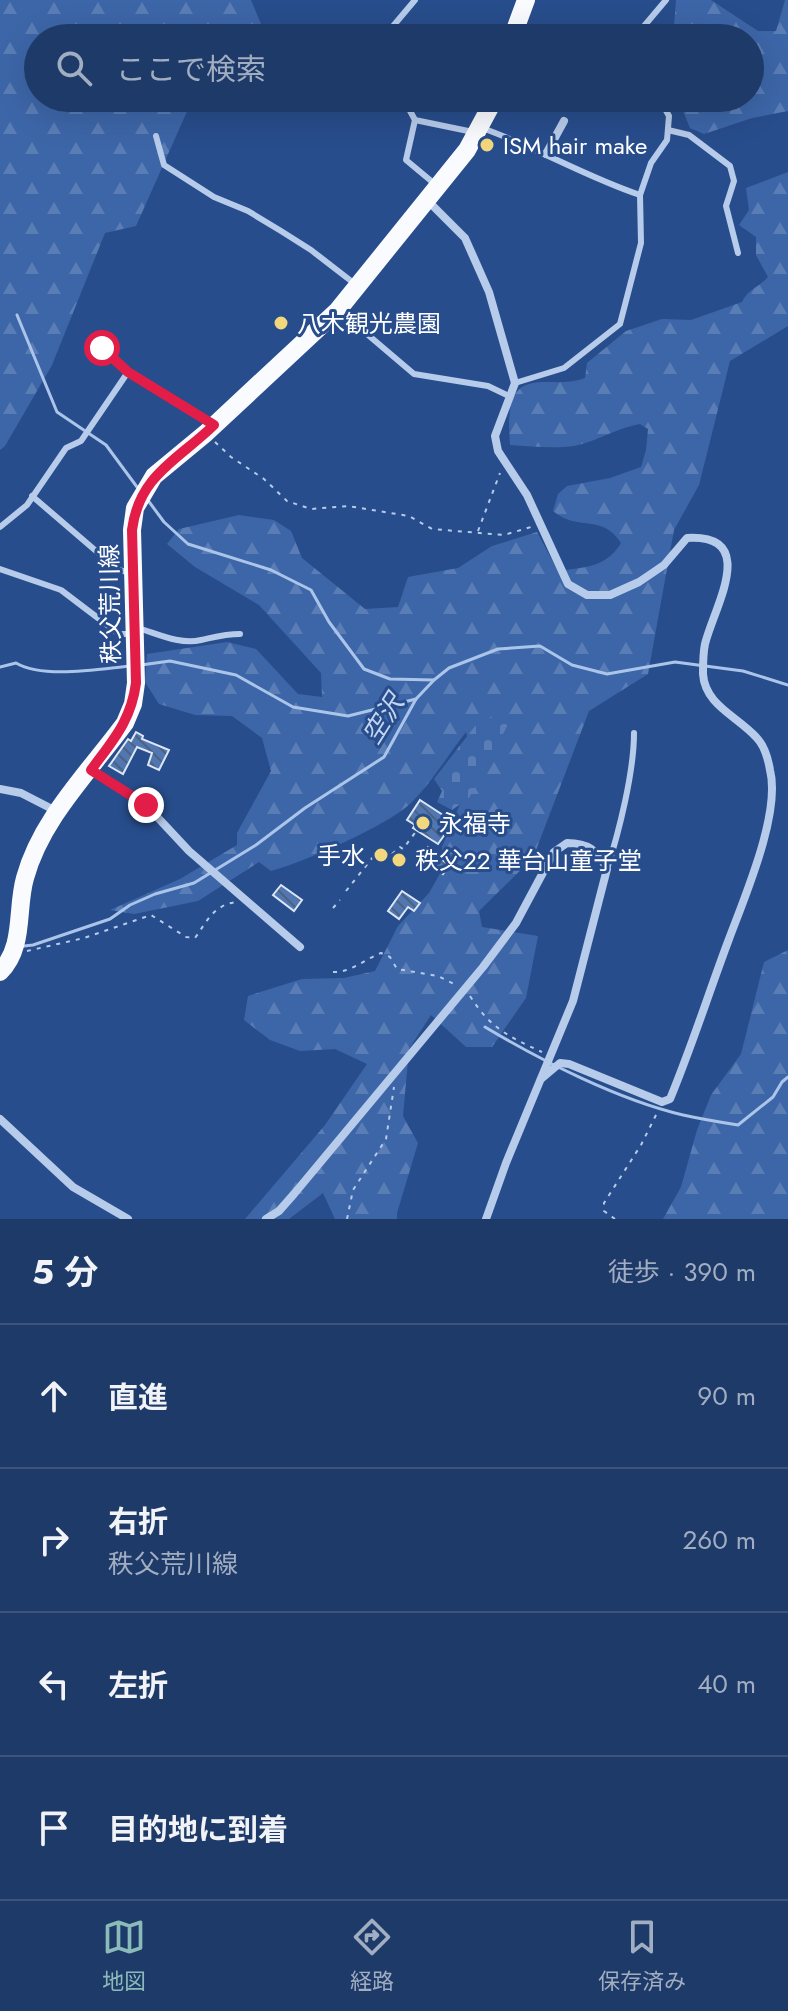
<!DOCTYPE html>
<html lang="ja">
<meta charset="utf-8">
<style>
body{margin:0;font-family:Jost,"Noto Sans JP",sans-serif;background:#26416f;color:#f1f3f6}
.stop{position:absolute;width:24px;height:24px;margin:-18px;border:6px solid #e11d48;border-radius:50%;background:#fff}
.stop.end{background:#e11d48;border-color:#fff;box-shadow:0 2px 8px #0008}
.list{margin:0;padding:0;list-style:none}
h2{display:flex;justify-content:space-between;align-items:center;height:104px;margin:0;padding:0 32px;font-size:34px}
h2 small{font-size:26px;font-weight:400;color:#a1adc0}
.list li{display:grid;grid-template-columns:52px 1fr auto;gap:24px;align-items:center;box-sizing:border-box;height:144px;padding:0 32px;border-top:2px solid #3c547d}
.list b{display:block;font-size:30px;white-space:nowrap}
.list p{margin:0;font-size:26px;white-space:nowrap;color:#a1adc0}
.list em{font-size:26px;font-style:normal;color:#a1adc0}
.icon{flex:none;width:44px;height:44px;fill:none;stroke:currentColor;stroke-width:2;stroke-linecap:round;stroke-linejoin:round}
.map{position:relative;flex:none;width:788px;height:1219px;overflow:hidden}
.search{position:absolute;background:#1e3a69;box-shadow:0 8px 32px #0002;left:24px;right:24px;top:24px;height:88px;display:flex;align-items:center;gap:20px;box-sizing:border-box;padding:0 28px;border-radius:44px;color:#a1adc0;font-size:30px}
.sheet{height:680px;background:#1e3a69}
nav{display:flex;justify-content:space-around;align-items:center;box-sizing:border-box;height:112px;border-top:2px solid #3c547d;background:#1e3a69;font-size:22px;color:#a1adc0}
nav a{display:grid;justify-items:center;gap:4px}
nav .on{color:#8bbbb9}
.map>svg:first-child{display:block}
.forest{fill:url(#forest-firs)}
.cemetery{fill:url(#cemetery-stones)}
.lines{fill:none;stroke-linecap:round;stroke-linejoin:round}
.stream{stroke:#abc5ea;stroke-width:3}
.building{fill:url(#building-back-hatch);stroke:#dbe6f8;stroke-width:2}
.path{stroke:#b7cbea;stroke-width:2;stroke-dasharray:4 6;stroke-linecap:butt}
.service{stroke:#b7cbea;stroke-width:6}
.minor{stroke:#b7cbea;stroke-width:8}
.primary{stroke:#fafbfe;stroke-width:18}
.route{stroke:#e11d48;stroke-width:10}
.poi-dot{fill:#f2d77d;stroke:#284d8c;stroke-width:3}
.labels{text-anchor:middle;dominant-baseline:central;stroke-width:6;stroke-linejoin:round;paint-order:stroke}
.poi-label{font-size:24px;fill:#fff;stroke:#284d8c;text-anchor:start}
.street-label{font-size:24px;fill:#fff;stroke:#284d8c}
.water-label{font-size:26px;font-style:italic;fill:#c3d5f1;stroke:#284d8c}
</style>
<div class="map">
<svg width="788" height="1219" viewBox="0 0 788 1219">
<defs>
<pattern id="forest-firs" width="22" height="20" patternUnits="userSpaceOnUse" patternTransform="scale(2)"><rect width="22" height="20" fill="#3d66a8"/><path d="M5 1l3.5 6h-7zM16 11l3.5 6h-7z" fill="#5a7db5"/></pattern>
<pattern id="cemetery-stones" width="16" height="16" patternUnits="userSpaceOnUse" patternTransform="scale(2)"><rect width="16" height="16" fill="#3d66a8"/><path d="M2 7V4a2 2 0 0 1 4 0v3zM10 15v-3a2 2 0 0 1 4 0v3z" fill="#5a7db5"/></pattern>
<pattern id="building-back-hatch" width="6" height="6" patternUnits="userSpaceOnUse" patternTransform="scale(2)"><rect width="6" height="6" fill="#5177b2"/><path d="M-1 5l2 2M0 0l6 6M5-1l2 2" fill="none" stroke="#4e627f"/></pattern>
</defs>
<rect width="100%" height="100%" fill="#284d8c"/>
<g class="forest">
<path d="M0 0H251L261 24 259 38H38V98H193L136 226 105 233 52 365 5 446 0 450Z"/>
<path d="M676 0H711L758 31H776L785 0H788V111L752 118 704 134 690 128 683 111 688 98H750V38H666V33L674 26Z"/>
<path d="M788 172V326L730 361 699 485 674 530 648 674 589 711 533 858 479 911 482 927 538 936 526 998 492 1047H466L431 1015 409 1049 403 1116 418 1143 397 1213V1219H335L323 1193 289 1219H245L325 1125 367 1064 335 1049 300 1051 270 1040 244 1020 248 996 302 979 344 978 375 971 398 926 429 893 442 870V847L475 768 466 732C448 755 432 782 412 802 389 825 304 862 271 871L259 862 198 901 134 914 110 910 180 879 237 845V833L271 771 262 738 232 716 195 715 159 704 145 682 147 654 227 642 256 649 298 694 322 697 321 673 259 605 195 567 167 544 179 529 239 515 274 520 291 531 302 558 365 609 398 607 408 577 458 568 492 546 537 532 558 571C585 567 606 568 621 543 602 513 578 532 553 511L558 494 567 486 610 478 641 467 646 450 648 429 640 424C616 428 596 442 574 446 553 449 531 446 510 445 509 427 505 390 529 384 546 379 563 386 585 378L587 363 626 331 662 319 691 320 742 302C748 289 759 287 768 277L756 255V237L739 225 749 210 746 188Z"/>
<path d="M788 950V1219H663L681 1187 697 1130 711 1095 741 1054 764 962Z"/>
</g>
<path class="cemetery" d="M503 710 512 717 469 798 452 810 437 802 442 791 434 779 475 726Z"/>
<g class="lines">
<g class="stream">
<path d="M17 315 57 412 106 445 137 487"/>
<path d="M147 499 164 522 188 544 271 570 311 590 329 622 364 669 390 679 434 680"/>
<path d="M141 665 170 661 236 675 293 707 348 716 416 699"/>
<path d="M0 667 16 663C43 679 99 669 130 666"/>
<path d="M24 946 33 945 110 919 130 905 155 894 194 883 256 845 305 808 384 757 416 699 434 680 449 668 498 649 540 646 572 665 607 674 675 662 743 671 788 685"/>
<path d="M485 1027C542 1061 619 1100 683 1115 701 1119 719 1122 738 1125L773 1097 782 1082 788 1077"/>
</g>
</g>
<g class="building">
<path d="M136 732 143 736 142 739 169 750 159 770 148 765 152 753 137 747 123 774 109 766 128 739 131 741Z"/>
<path d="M420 800 446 817 441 825 448 830 438 844 413 828 415 825 407 820Z"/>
<path d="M428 847 443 857 441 859 449 865 443 874 421 857Z"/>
<path d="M281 885 302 900 294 911 273 895Z"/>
<path d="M402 891 420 903 414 911 408 907 399 919 388 911Z"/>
</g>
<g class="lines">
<g class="path">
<path d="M215 442 231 457 264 479 287 501 311 509 348 506 409 516 432 529 504 535 531 527"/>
<path d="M478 531 500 473"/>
<path d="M392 854 400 847 403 849 417 830"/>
<path d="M346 891 381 847 394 857"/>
<path d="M333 908 340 900"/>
<path d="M27 951 84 938 151 915 186 937 195 938C207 921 214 905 236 902"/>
<path d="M333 972C350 973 365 959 381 953L390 957 397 969 438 976 456 985"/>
<path d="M470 996C490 1028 509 1037 542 1052"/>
<path d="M347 1219 353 1190 386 1139 394 1087"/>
<path d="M615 1219 604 1211V1203L641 1145 658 1111"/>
</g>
<g class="service">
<path d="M383 38 415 0"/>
<path d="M640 38 639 32 666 0"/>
<path d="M403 98 415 120 473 132"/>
<path d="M415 120 406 160 436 185"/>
<path d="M482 128C536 147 586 177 640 195"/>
<path d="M668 130 689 135 730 166 734 181 726 206 738 253"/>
<path d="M156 136 164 165 214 197 248 211 281 231 311 250 355 284"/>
<path d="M341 312 414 374 488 386 509 396"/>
<path d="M102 348 128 372 211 423"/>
<path d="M515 383 564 368 620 324 641 243 640 195 651 163 667 140 669 116 659 98"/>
<path d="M32 496 117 569 129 573"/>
<path d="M0 527 27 505 66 448 81 441 128 372"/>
<path d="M0 569 61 590 119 634H130"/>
<path d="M138 628C158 634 180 645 201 640 215 637 225 634 240 634"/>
<path d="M607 869C619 832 634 772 634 733"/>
</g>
<g class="minor">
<path d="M546 154 564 121"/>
<path d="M427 200 465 238 489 292 515 383 495 436 498 451 527 495 568 584 587 595H610L639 582 664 565 687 538C760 534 714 607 705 644 703 653 703 665 703 674 705 705 737 716 756 737 764 745 768 758 770 770 781 813 745 896 729 939 709 992 692 1046 670 1099L662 1102 569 1064 560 1063 541 1079"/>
<path d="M91 770 146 805 189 851 300 947"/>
<path d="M0 789 21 793 56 811"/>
<path d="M0 1119 73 1187 128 1219"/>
<path d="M266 1219 279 1211 294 1194 483 967 516 923 554 852 567 843C588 843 597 850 607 869L573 1001 506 1163 486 1219"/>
</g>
<g class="primary">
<path d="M512 38 526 0"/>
<path d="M0 972C25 947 16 909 25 878 41 819 89 772 125 723L133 704 136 683 132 530 135 508 154 476 206 433 338 310 467 150 495 98"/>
</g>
</g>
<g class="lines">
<path class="route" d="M102 348 128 372 214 425C178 460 139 475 132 530L136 683C131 721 113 740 91 770L146 805"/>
</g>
<g class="poi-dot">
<circle cx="487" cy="145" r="8"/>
<circle cx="281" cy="323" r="8"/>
<circle cx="423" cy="823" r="8"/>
<circle cx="381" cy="855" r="8"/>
<circle cx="399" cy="860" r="8"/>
</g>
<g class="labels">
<g class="poi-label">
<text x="503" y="145">ISM hair make</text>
<text x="297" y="323">八木観光農園</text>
<text x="439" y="823">永福寺</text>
<text x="365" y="855" text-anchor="end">手水</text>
<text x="415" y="860">秩父22 華台山童子堂</text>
</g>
<g class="street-label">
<text transform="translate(110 604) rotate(-91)">秩父荒川線</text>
</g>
<g class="water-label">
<text transform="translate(383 719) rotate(-58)">空沢</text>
</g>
</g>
</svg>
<div class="stop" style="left:102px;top:348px"></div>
<div class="stop end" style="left:146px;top:805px"></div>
<div class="search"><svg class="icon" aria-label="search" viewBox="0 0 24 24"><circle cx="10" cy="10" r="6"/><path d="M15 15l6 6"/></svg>ここで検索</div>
</div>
<section class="sheet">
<h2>5 分<small>徒歩 · 390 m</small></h2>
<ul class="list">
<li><svg class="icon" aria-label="ahead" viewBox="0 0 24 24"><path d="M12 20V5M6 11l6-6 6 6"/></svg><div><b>直進</b></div><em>90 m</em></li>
<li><svg class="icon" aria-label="right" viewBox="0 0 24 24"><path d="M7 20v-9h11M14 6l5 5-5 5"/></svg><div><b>右折</b><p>秩父荒川線</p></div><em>260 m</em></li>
<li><svg class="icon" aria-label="left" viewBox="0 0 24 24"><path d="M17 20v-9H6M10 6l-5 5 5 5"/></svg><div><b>左折</b></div><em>40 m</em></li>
<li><svg class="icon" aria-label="arrive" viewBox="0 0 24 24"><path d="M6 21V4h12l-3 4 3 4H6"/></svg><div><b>目的地に到着</b></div></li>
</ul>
</section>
<nav>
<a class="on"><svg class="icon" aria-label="map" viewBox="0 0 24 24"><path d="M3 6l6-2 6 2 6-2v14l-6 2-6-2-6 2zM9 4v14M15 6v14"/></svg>地図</a>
<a><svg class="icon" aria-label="directions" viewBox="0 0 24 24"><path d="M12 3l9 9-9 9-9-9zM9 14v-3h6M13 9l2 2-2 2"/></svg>経路</a>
<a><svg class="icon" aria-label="saved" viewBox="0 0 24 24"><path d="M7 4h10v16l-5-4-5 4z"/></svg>保存済み</a>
</nav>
